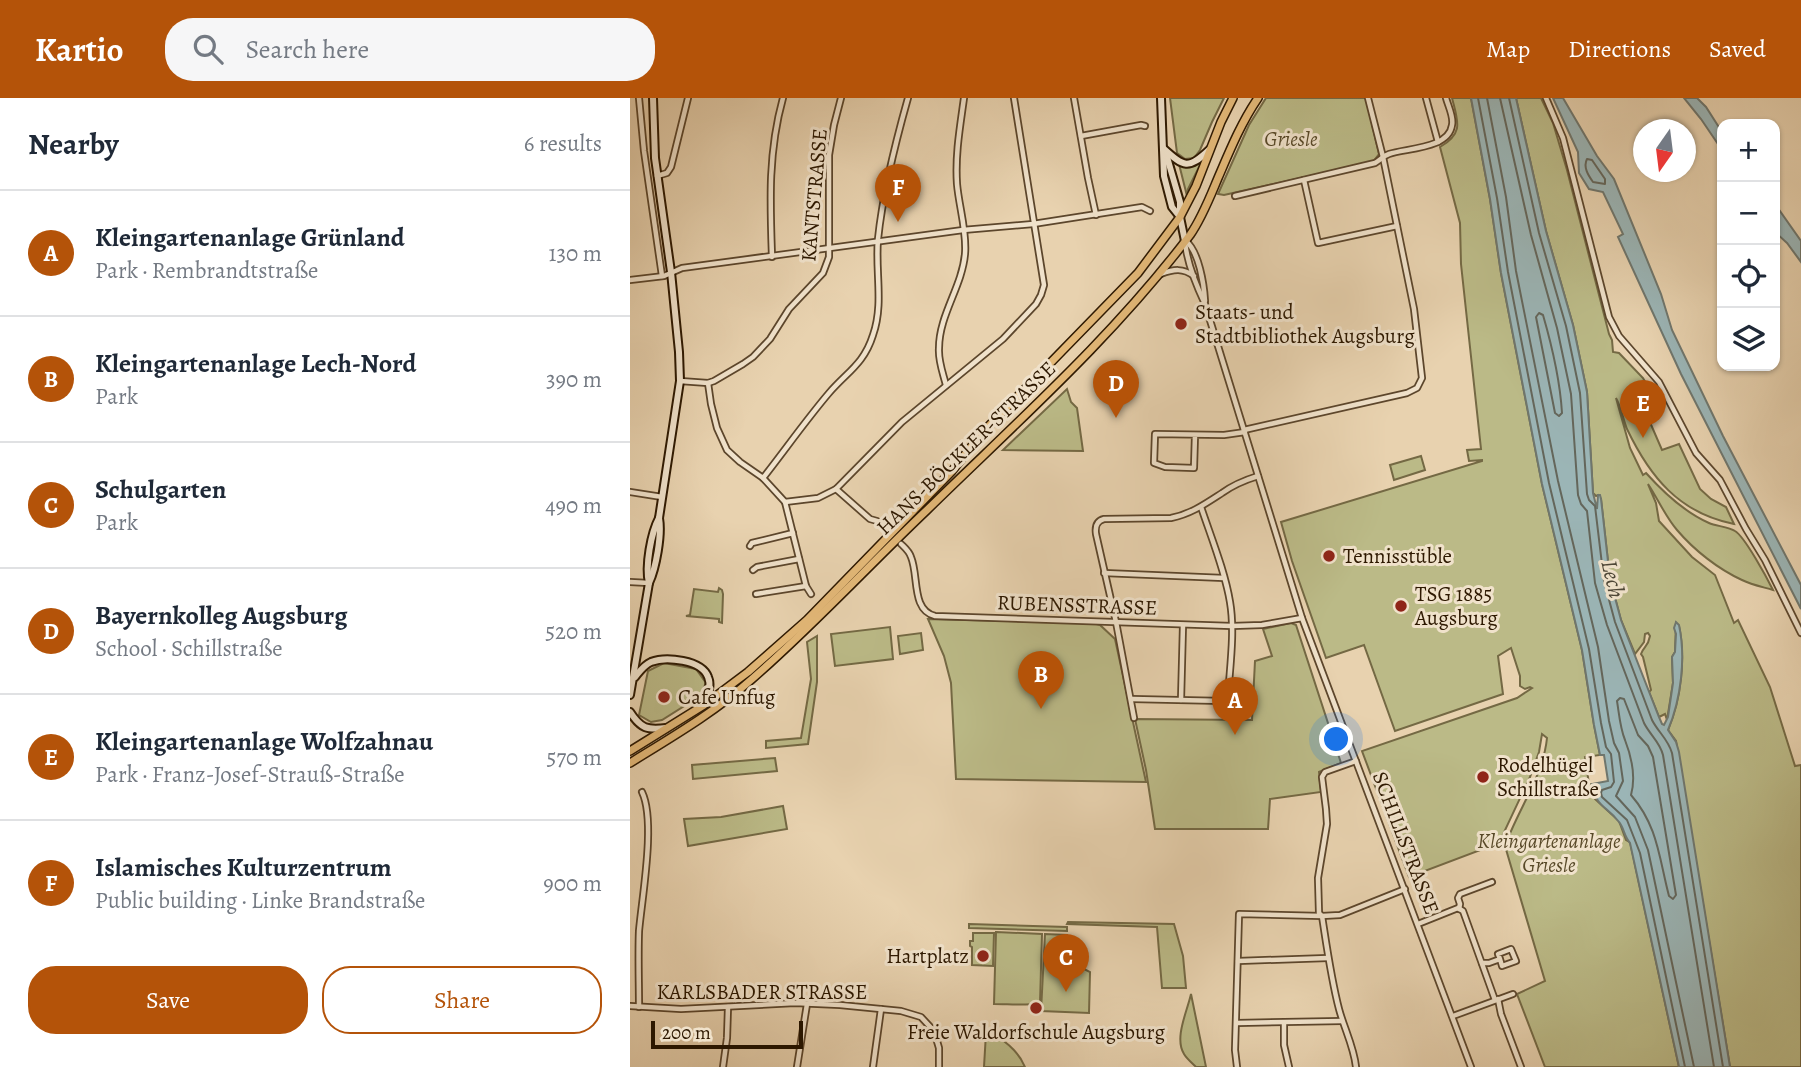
<!DOCTYPE html>
<meta charset="utf-8">
<style>
body{margin:0;font-family:Alegreya,serif;background:#f6f6f7;color:#1f2937}
.controls{position:absolute;right:21px;top:21px;display:grid;overflow:hidden;border-radius:14px;box-shadow:0 2px 5px #0004}
.controls button{width:63px;height:63px;display:grid;place-items:center;padding:0;border:0;border-bottom:2px solid #e0e1e3;background:#fff;color:#1f2937;font:35px sans-serif}
.compass{position:absolute;left:1003px;top:21px;width:63px;height:63px;border-radius:50%;background:#fff;box-shadow:0 2px 5px #0004;rotate:194deg}
.scale{position:absolute;left:21px;bottom:18px;width:152px;box-sizing:border-box;padding-left:7px;border:4px solid #2d1800;border-top:0;font-size:19px;line-height:24px;white-space:nowrap;color:#2d1800;-webkit-text-stroke:5px #f0e2cb;paint-order:stroke}
.you{position:absolute;left:707px;top:642px;width:24px;height:24px;margin:-18px;border:5px solid #fff;border-radius:50%;background:#1a73e8;box-shadow:0 0 0 10px #1a73e833}
.badge{display:grid;place-items:center;width:46px;height:46px;border-radius:50%;background:#b45309;color:#fff;font-size:23px;font-weight:700}
.pin{position:absolute;translate:-50% -58px;filter:drop-shadow(0 2px 4px #0008)}
.pin::after{content:'';position:absolute;top:37px;width:24px;height:21px;background:inherit;clip-path:polygon(0 0,100% 0,50% 100%)}
.list{margin:0;padding:0;list-style:none}
h2{display:flex;justify-content:space-between;align-items:center;height:91px;margin:0;padding:0 28px;font-size:30px}
h2 small{font-size:23px;font-weight:400;color:#747a83}
.list li{display:grid;grid-template-columns:46px 1fr auto;gap:21px;align-items:center;box-sizing:border-box;height:126px;padding:0 28px;border-top:2px solid #e0e1e3}
.list b{display:block;font-size:26px;white-space:nowrap}
.list p{margin:0;font-size:23px;white-space:nowrap;color:#747a83}
.list em{font-size:23px;font-style:normal;color:#747a83}
.actions{display:flex;gap:14px;padding:21px 28px}
.actions a{flex:1;padding:16px 0;border:2px solid #b45309;border-radius:28px;text-align:center;font-size:24px;color:#b45309}
.actions .main{background:#b45309;color:#fff}
.icon{flex:none;width:38px;height:38px;fill:none;stroke:currentColor;stroke-width:2;stroke-linecap:round;stroke-linejoin:round}
.map{position:relative;flex:none;width:1171px;height:969px;overflow:hidden}
header{display:flex;align-items:center;gap:42px;box-sizing:border-box;height:98px;padding:0 35px;background:#b45309;color:#fff}
header strong{font-size:33px}
nav{display:flex;gap:38px;margin-inline-start:auto;font-size:24px}
.search{width:490px;height:63px;background:#f6f6f7;display:flex;align-items:center;gap:18px;box-sizing:border-box;padding:0 24px;border-radius:28px;color:#747a83;font-size:26px}
main{display:flex}
aside{flex:1;background:#fff}
.map>svg:first-child{display:block}
.green{fill:#bbba87;stroke:#746944;stroke-width:2}
.water{fill:#9bb5b6;stroke:#6f766d;stroke-width:2}
.lines{fill:none;stroke-linecap:round;stroke-linejoin:round}
.shore{stroke:#64665b;stroke-width:2}
.street-casing{stroke:#5c462c;stroke-width:8}
.secondary-casing{stroke:#2d1800;stroke-width:10}
.primary-casing{stroke:#2d1800;stroke-width:10}
.street{stroke:#f0e2cb;stroke-width:4.5}
.secondary{stroke:#f0e2cb;stroke-width:6}
.primary{stroke:#e4b978;stroke-width:7}
.poi-dot{fill:#8f2418;stroke:#f0e2cb;stroke-width:2.5}
.labels{text-anchor:middle;dominant-baseline:central;stroke-width:6;stroke-linejoin:round;paint-order:stroke}
.park-label{font-size:21px;font-style:italic;fill:#584928;stroke:#f0e2cb}
.street-label{font-size:21px;fill:#2d1800;stroke:#f0e2cb}
.poi-label{font-size:21px;fill:#2d1800;stroke:#f0e2cb;text-anchor:start}
.water-label{font-size:23px;font-style:italic;fill:#4e4737;stroke:#f0e2cb}
</style>
<header>
<strong>Kartio</strong>
<div class="search"><svg class="icon" aria-label="search" viewBox="0 0 24 24"><circle cx="10" cy="10" r="6"/><path d="M15 15l6 6"/></svg>Search here</div>
<nav><a>Map</a><a>Directions</a><a>Saved</a></nav>
</header>
<main>
<aside>
<h2>Nearby<small>6 results</small></h2>
<ul class="list">
<li><span class="badge">A</span><div><b>Kleingartenanlage Grünland</b><p>Park · Rembrandtstraße</p></div><em>130 m</em></li>
<li><span class="badge">B</span><div><b>Kleingartenanlage Lech-Nord</b><p>Park</p></div><em>390 m</em></li>
<li><span class="badge">C</span><div><b>Schulgarten</b><p>Park</p></div><em>490 m</em></li>
<li><span class="badge">D</span><div><b>Bayernkolleg Augsburg</b><p>School · Schillstraße</p></div><em>520 m</em></li>
<li><span class="badge">E</span><div><b>Kleingartenanlage Wolfzahnau</b><p>Park · Franz-Josef-Strauß-Straße</p></div><em>570 m</em></li>
<li><span class="badge">F</span><div><b>Islamisches Kulturzentrum</b><p>Public building · Linke Brandstraße</p></div><em>900 m</em></li>
</ul>
<div class="actions"><a class="main">Save</a><a>Share</a></div>
</aside>
<div class="map">
<svg width="1171" height="969" viewBox="0 0 1171 969">
<rect width="100%" height="100%" fill="#e8d2af"/>
<filter id="stains"><feTurbulence type="fractalNoise" baseFrequency=".00286" numOctaves="4"/><feColorMatrix values="0 0 0 0 .2 0 0 0 0 .09 0 0 0 0 .02 0 0 0 .5 -.17"/></filter>
<radialGradient id="worn" r=".72"><stop offset=".6" stop-color="#630" stop-opacity="0"/><stop offset="1" stop-color="#630" stop-opacity=".3"/></radialGradient>
<g class="green">
<path d="M540 0H594L582 24 570 52 564 60 555 61 547 55Z"/>
<path d="M636 0H736L749 56 743 64 594 97 588 96 619 27Z"/>
<path d="M822 0H841L860 101 871 175 912 386 952 552 964 627 970 657 955 659 959 686H962L965 701 989 723 996 742 1000 744 1049 969H915L887 896 915 883 875 748C888 711 913 679 917 640L912 636 909 654 900 679 869 745 779 779 732 653 887 600 902 590 900 589 895 591 890 588V578L881 550 868 558 873 596 765 633 734 547 696 560 662 463 651 424 852 363V362L839 363 837 352 851 351 831 166 830 125 810 49C834 35 828 24 822 0Z"/>
<path d="M886 0H911L923 25 937 72 979 236 982 242 983 254 989 255 1013 280 1031 311 1021 316 1022 320 1019 322 1032 352 1049 346 1070 391 1081 401 1096 409 1104 426C1049 415 1020 379 997 331 993 321 991 309 986 300L1000 350 1013 377 1016 375C1034 395 1054 414 1079 425 1086 428 1099 429 1105 433 1115 439 1137 480 1143 492 1133 489 1122 487 1112 482 1088 471 1064 452 1047 432 1035 418 1028 401 1018 386L1026 405 1029 423 1062 459 1085 477 1104 525 1108 522 1140 589 1165 668 1171 667V969H1100L1046 643 1038 632C1051 602 1056 560 1049 528L1046 525 1045 554 1042 559 1043 585 1037 622 1035 616 1029 619 1019 594 1021 592 1013 559 1011 556C1014 548 1018 549 1020 538L1018 535 1015 536 1014 544 1005 556 991 522 980 481 971 401 968 397 966 398 963 395 957 294 943 227 916 133Z"/>
<path d="M570 64 571 65 558 91 557 98 549 66 558 69Z"/>
<path d="M437 291 441 304 447 310 453 353 373 352Z"/>
<path d="M791 358 795 372 764 382 760 367Z"/>
<path d="M89 490 92 492 93 496 92 525 89 524V521L56 518 60 517 64 491 88 494Z"/>
<path d="M298 521 463 525 470 527 485 541 516 684 326 681 321 585 314 558Z"/>
<path d="M661 525 666 527 711 665 689 674 691 694 640 701 638 731H525L516 672 505 621 622 622 625 563 642 558 633 531Z"/>
<path d="M260 529 263 561 205 568 201 536Z"/>
<path d="M291 535 293 552 270 556 268 538Z"/>
<path d="M187 538V584L178 646 136 650V643L171 640 181 581 177 544Z"/>
<path d="M34 565 66 571 76 585 70 598 32 622 21 624 9 617 18 573Z"/>
<path d="M145 660 147 673 63 681 62 667Z"/>
<path d="M153 708 157 731 58 748 54 721 91 719Z"/>
<path d="M438 824 544 826 553 858 556 890H532L527 829 437 826Z"/>
<path d="M339 826 437 829V833L339 830Z"/>
<path d="M366 834 412 836 410 905C396 908 379 906 364 906Z"/>
<path d="M343 835H364L363 868 342 867V849L340 848V843H343Z"/>
<path d="M415 836 437 837 454 871 460 874 459 915 411 913Z"/>
<path d="M561 896 576 969H566C562 965 557 961 554 956 544 940 557 914 561 896Z"/>
<path d="M356 935C372 938 389 954 395 969H354Z"/>
</g>
<g class="water">
<path d="M841 0H886L916 133 943 227 957 294 963 395 967 411 968 397H970L971 401 980 481 991 522 1029 619 1032 626 1034 627 1038 619 1043 585 1042 559 1045 554 1046 536 1044 530 1046 524 1049 527C1056 560 1051 601 1038 632L1046 644 1049 654 1100 969H1049L1000 745C994 738 994 730 989 724 975 706 967 711 962 686L978 683 974 657H970L964 627 952 552 912 386 871 175 860 101Z"/>
<path d="M923 0H933L967 58 984 81 1031 196 1042 232 1093 338 1171 487V511L1051 276 988 139 993 136 973 94 959 91 949 75 948 54Z"/>
<path d="M1054 0H1067L1076 9 1092 34V52L1071 21Z"/>
<path d="M1145 106 1171 143V164L1157 145 1145 134Z"/>
</g>
<g class="lines">
<g class="shore">
<path d="M848 0 867 100 878 174 919 385 959 551 971 625 976 649 981 656 984 684 981 689 972 692 971 695 972 699 997 722 1010 755 1055 969"/>
<path d="M857 0 876 99 886 173 928 383 968 549 979 623 984 645 989 655 993 683 986 698 1005 719 1018 752 1064 969"/>
<path d="M870 0 901 137 927 230 941 296 948 397 951 406 957 413 965 485 977 527 1014 625C1020 637 1030 644 1033 657L1084 969"/>
<path d="M879 0 909 135 936 228 950 295 957 396 959 402 965 408 974 483 985 524 1022 622C1028 634 1038 641 1042 655L1093 969"/>
<path d="M957 61 962 62 975 81V86L963 84C958 77 953 69 957 61Z"/>
<path d="M909 215 913 217C922 248 930 282 932 315L929 318 925 315 906 219Z"/>
<path d="M990 600 994 601 1008 637 1018 648 1023 659 1046 797 1043 801 1039 798C1029 760 1028 728 1001 697 1006 679 1002 660 995 642 990 630 989 615 987 603Z"/>
</g>
<defs>
<g id="street">
<path d="M9 0 14 53 32 178"/>
<path d="M444 0 458 80 466 117"/>
<path d="M796 0 808 44"/>
<path d="M916 0 933 40 979 219 989 238 1029 284 1066 355 1090 382 1116 431 1135 462 1171 535"/>
<path d="M451 38 511 27 515 28"/>
<path d="M27 78 37 75 41 69 58 0"/>
<path d="M674 82 688 145 767 128"/>
<path d="M605 98 745 65C750 62 753 58 759 56 776 50 819 51 822 27 824 19 818 8 816 0"/>
<path d="M556 143C569 154 574 186 575 203"/>
<path d="M555 144C557 165 566 187 575 206L672 520 841 969"/>
<path d="M142 159C140 103 138 54 153 0"/>
<path d="M531 176C544 171 553 170 564 178"/>
<path d="M0 182 34 178 52 170 333 132 403 126 512 109 520 113"/>
<path d="M50 283 78 285 84 283 113 266 123 259 140 241 159 211 193 175 199 159V57L204 27 211 0"/>
<path d="M78 285 81 306 87 330 97 352 110 364 133 380 155 404 176 488 181 496"/>
<path d="M316 287C313 275 308 263 309 250 309 217 332 189 335 156 337 133 329 109 327 86 325 57 330 29 334 0"/>
<path d="M614 332 777 295 787 290 792 280 784 211 753 59 738 0"/>
<path d="M565 337 564 370 535 369 524 365 525 336 594 337 615 334"/>
<path d="M133 380C155 352 176 322 199 295 217 274 234 266 243 237 254 206 245 173 248 141 253 93 265 46 278 0"/>
<path d="M206 391 240 421 247 423 257 431"/>
<path d="M0 394 32 399"/>
<path d="M155 404 188 400 206 391 272 324 373 241 406 206 411 197 414 187 384 0"/>
<path d="M271 446C275 450 279 453 281 459 289 478 281 512 305 518L602 528 632 527 672 520"/>
<path d="M120 448 122 445 163 435"/>
<path d="M123 472 127 469 169 461"/>
<path d="M474 475 594 480"/>
<path d="M0 484 19 485"/>
<path d="M126 496 176 488"/>
<path d="M502 601 594 603 598 598C600 568 605 533 600 504 595 473 581 439 571 409"/>
<path d="M551 602 553 527"/>
<path d="M504 620 486 524 466 436C465 429 466 423 474 421L541 420C561 416 575 406 592 395 603 387 615 382 628 378"/>
<path d="M829 811 830 806 828 800 830 796 862 784"/>
<path d="M788 826 828 810 833 813 865 902"/>
<path d="M608 863 698 860"/>
<path d="M852 865H859L870 861 872 868 886 863 881 851 868 856 870 861"/>
<path d="M868 901 871 916 891 969"/>
<path d="M0 908 51 911 165 905 210 907 271 913 291 919 304 933 309 950V969"/>
<path d="M9 909C9 884 8 858 9 833 12 799 26 723 12 694"/>
<path d="M823 918 883 896"/>
<path d="M607 925 712 923"/>
<path d="M654 925V947L659 969"/>
<path d="M93 969 97 940 98 909"/>
<path d="M167 969 177 906"/>
<path d="M243 969 251 911"/>
<path d="M607 969 605 952 609 816 692 818 710 817 775 791"/>
<path d="M726 969C724 949 714 930 709 911 701 880 697 850 692 818L689 815 688 780 697 726 696 711 692 679 695 674 726 663"/>
</g>
<g id="secondary">
<path d="M531 0 534 78 542 109 550 119"/>
<path d="M534 51C554 69 558 72 579 52"/>
<path d="M537 59 550 104V119L555 143"/>
<path d="M19 485C15 468 21 435 29 420"/>
<path d="M5 579C10 573 14 567 21 564 36 558 72 562 78 579 82 588 77 598 74 607"/>
<path d="M0 597 19 485C26 470 32 437 29 420L50 283 49 254 41 174 25 60 23 0"/>
<path d="M0 614C11 631 17 632 36 630"/>
</g>
<g id="primary">
<path d="M0 653 74 607 118 574 177 522 322 373 353 334 508 175 550 119 566 88 591 24 603 0"/>
<path d="M0 665C42 639 85 614 122 581 183 528 238 468 297 412 388 323 483 239 560 137 572 120 580 99 588 80 600 52 611 25 628 0"/>
</g>
</defs>
<use href="#street" class="street-casing"/>
<use href="#secondary" class="secondary-casing"/>
<use href="#primary" class="primary-casing"/>
<use href="#street" class="street"/>
<use href="#secondary" class="secondary"/>
<use href="#primary" class="primary"/>
</g>
<g class="poi-dot">
<circle cx="551" cy="226" r="7"/>
<circle cx="699" cy="458" r="7"/>
<circle cx="771" cy="508" r="7"/>
<circle cx="34" cy="599" r="7"/>
<circle cx="853" cy="679" r="7"/>
<circle cx="353" cy="858" r="7"/>
<circle cx="406" cy="910" r="7"/>
</g>
<g class="labels">
<g class="park-label">
<text x="661" y="41">Griesle</text>
<text x="919" y="743">Kleingartenanlage<tspan x="919" dy="24">Griesle</tspan></text>
</g>
<g class="street-label">
<text transform="translate(184 97) rotate(-85)">KANTSTRASSE</text>
<text transform="translate(336 350) rotate(-44)">HANS-BÖCKLER-STRASSE</text>
<text transform="translate(447 507) rotate(2)">RUBENSSTRASSE</text>
<text transform="translate(776 745) rotate(69)">SCHILLSTRASSE</text>
<text x="132" y="894">KARLSBADER STRASSE</text>
</g>
<g class="poi-label">
<text x="565" y="214">Staats- und<tspan x="565" dy="24">Stadtbibliothek Augsburg</tspan></text>
<text x="713" y="458">Tennisstüble</text>
<text x="785" y="496">TSG 1885<tspan x="785" dy="24">Augsburg</tspan></text>
<text x="48" y="599">Cafe Unfug</text>
<text x="867" y="667">Rodelhügel<tspan x="867" dy="24">Schillstraße</tspan></text>
<text x="339" y="858" text-anchor="end">Hartplatz</text>
<text x="406" y="934" text-anchor="middle">Freie Waldorfschule Augsburg</text>
</g>
<g class="water-label">
<text transform="translate(983 481) rotate(77)">Lech</text>
</g>
</g>
<rect width="100%" height="100%" filter="url(#stains)"/>
<rect width="100%" height="100%" fill="url(#worn)"/>
</svg>
<div class="controls">
<button>+</button>
<button>−</button>
<button><svg class="icon" aria-label="locate" viewBox="0 0 24 24"><circle cx="12" cy="12" r="6"/><path d="M12 2v4M12 18v4M2 12h4M18 12h4"/></svg></button>
<button><svg class="icon" aria-label="layers" viewBox="0 0 24 24"><path d="M12 4l9 5-9 5-9-5zM3 14l9 5 9-5"/></svg></button>
</div>
<svg class="compass" viewBox="-18 -18 36 36"><path d="M0-13l5 13h-10z" fill="#e53935"/><path d="M0 13l5-13h-10z" fill="#747a83"/></svg>
<div class="scale">200 m</div>
<div class="you"></div>
<div class="pin badge" style="left:605px;top:637px">A</div>
<div class="pin badge" style="left:411px;top:611px">B</div>
<div class="pin badge" style="left:436px;top:894px">C</div>
<div class="pin badge" style="left:486px;top:320px">D</div>
<div class="pin badge" style="left:1013px;top:340px">E</div>
<div class="pin badge" style="left:268px;top:124px">F</div>
</div>
</main>
